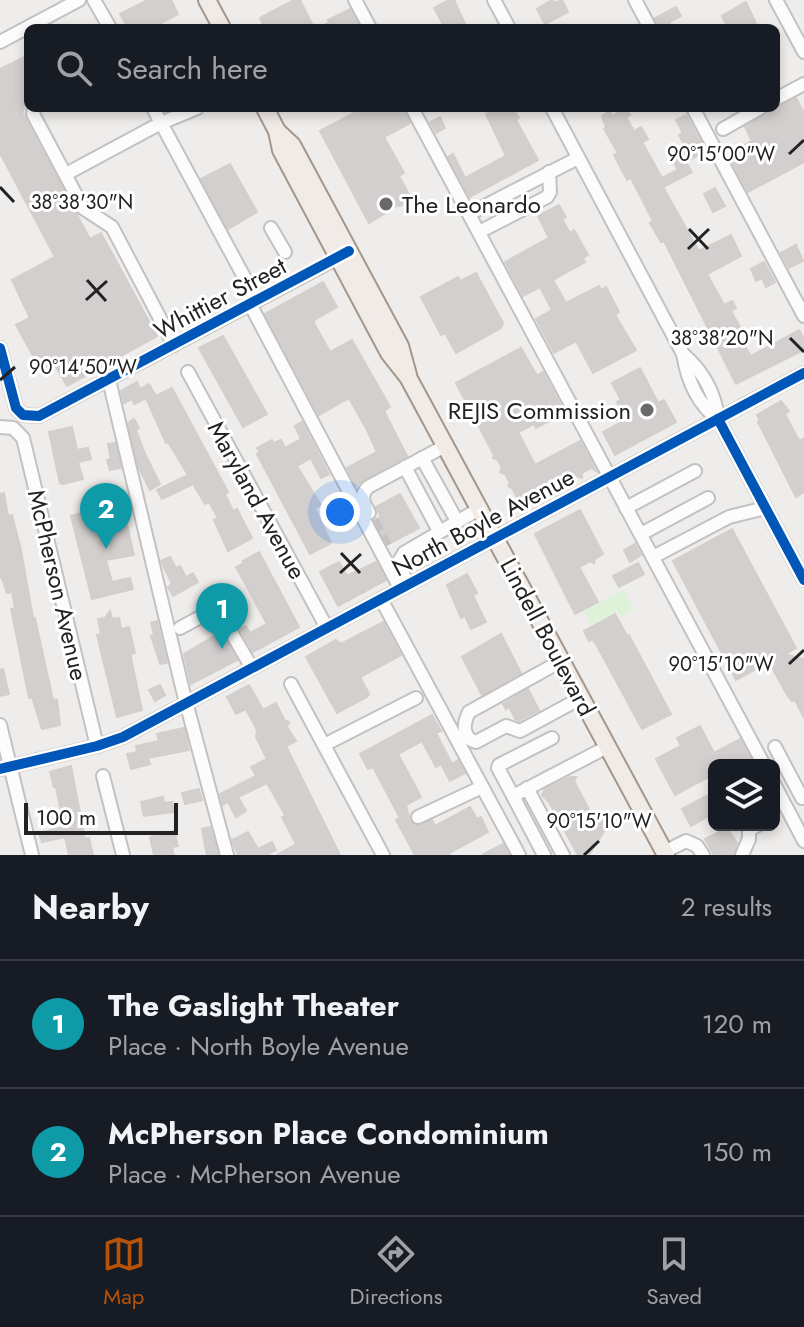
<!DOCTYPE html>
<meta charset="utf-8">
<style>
body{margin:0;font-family:Jost,sans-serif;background:#242831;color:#f1f3f6}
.controls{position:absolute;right:24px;bottom:24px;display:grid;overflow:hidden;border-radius:12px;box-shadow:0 4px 12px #0003}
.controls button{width:72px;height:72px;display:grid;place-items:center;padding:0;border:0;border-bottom:2px solid #363941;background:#171b24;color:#f1f3f6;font:40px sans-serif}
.scale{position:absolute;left:24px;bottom:20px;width:154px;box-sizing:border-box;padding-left:8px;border:4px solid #222;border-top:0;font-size:22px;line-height:28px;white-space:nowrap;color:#222;-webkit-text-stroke:6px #fff;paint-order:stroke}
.you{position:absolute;left:340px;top:512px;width:28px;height:28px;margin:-20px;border:6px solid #fff;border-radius:50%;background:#1a73e8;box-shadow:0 0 0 12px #1a73e833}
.badge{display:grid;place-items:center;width:52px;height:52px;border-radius:50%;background:#b45309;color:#fff;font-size:26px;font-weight:700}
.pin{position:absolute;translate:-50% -66px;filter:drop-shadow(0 2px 4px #0008)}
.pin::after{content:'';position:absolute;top:42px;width:28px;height:24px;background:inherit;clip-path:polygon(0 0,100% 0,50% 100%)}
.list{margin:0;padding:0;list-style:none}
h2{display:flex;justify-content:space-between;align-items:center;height:104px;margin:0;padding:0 32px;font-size:34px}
h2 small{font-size:26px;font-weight:400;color:#9ea1a6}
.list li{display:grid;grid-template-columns:52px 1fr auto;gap:24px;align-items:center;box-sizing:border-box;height:128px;padding:0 32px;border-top:2px solid #363941}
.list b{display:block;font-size:30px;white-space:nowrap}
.list p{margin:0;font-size:26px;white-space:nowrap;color:#9ea1a6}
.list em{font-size:26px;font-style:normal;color:#9ea1a6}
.icon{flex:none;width:44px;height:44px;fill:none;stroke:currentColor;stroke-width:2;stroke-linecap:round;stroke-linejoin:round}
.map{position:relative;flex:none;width:804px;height:855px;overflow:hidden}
.search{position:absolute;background:#171b24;box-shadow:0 4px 12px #0003;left:24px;right:24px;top:24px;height:88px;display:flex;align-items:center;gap:20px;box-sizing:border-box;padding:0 28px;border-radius:12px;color:#9ea1a6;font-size:30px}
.sheet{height:360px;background:#171b24}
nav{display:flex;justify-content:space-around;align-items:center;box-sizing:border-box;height:112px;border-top:2px solid #363941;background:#171b24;font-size:22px;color:#9ea1a6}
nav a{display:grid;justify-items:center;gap:4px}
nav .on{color:#b45309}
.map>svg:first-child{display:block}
.park{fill:#ddf2d9}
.building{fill:#d2cfce;stroke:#d2cfcc;stroke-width:2}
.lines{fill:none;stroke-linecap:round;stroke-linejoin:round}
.minor-tunnel{stroke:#c6c4c3;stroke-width:12;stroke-dasharray:12 6;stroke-linecap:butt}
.minor-casing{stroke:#c3c2c1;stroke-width:16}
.major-casing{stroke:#a49789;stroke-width:20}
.minor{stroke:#fdfcfc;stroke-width:12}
.major{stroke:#f1ebe8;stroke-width:16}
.cycleway-casing{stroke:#fff;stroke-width:15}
.cycleway{stroke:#0057b8;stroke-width:10}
.ticks{fill:none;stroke:#222;stroke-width:3}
.poi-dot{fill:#6a6968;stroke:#fff;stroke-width:3}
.labels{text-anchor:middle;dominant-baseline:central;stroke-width:6;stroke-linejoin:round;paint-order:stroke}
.poi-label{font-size:24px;fill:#222;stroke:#fff;text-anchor:start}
.street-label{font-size:24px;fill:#222;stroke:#fff}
.ticks-label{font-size:20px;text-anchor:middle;fill:#222;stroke:#fff;stroke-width:6;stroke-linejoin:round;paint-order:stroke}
</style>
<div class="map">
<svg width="804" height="855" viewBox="0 0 804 855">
<rect width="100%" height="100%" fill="#efedeb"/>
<path class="park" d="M624 590 634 610 621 617 617 611 591 625 584 611Z"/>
<g class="building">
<path d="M148 0H171L178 14 152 28H128L120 14Z"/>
<path d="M294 0H300L313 26 308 28H265L260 18Z"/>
<path d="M449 0H454L467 28H445L434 8Z"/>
<path d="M552 0 554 3 562 0 568 12 545 24 537 9Z"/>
<path d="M746 2 758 28H728L722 16Z"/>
<path d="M676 7 681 16 669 22 672 28H659L655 18Z"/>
<path d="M350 9 360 28H319L329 22 328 20Z"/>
<path d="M28 55V97L22 113 90 239 101 233 157 336 67 386 55 365 42 372 16 325 30 318 12 280 55 257 0 153V69Z"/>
<path d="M796 98 804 113V162L748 192 728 154 752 141 745 127 765 115 769 109 780 107Z"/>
<path d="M353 108H403L410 123 384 137 404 173 399 176 412 200 400 206V204L369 223 320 131 356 112Z"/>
<path d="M492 108H513L519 118 516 120 538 160 470 197 448 157 453 154 465 178 506 156 486 114 493 111Z"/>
<path d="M626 108 630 115 626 117 634 131 641 127 648 139 642 142 662 178 678 170 671 158 687 150 679 135 683 133 676 120 686 115 706 151 686 162 692 172 663 187 699 251 731 235 741 256 707 274 724 305 732 301 736 308 731 311 742 331 734 335 742 350 746 348 751 356 799 330 804 339V350L736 384 664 241 661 242 650 223 653 221 631 178 627 180 614 155 618 153 604 129 606 128 602 116 610 111 612 116Z"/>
<path d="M440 117 445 128 436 133 430 122Z"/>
<path d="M230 164 257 212 228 229 201 179Z"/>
<path d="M715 188 725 206 713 212 704 194Z"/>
<path d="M559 205 566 217 562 219 570 233 574 230 588 255 583 258 585 262 553 280 566 303 599 286 601 290 606 287 619 312 615 315 636 350 593 373 576 341 554 353 536 319 552 310 540 287 523 296 505 262 549 238 538 216Z"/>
<path d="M796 245 803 261 789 268 781 253Z"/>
<path d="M764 262 775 282 766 287 762 278 756 281 751 269Z"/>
<path d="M476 273 503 323 501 328 456 353 445 333 441 335 421 297 458 277 460 281Z"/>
<path d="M323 282 337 307 313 321 330 352 352 340 390 407 384 411 407 456 364 479 356 486 347 468 377 452 367 430 349 398 319 415 265 314Z"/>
<path d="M223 336 267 414 243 427 199 348Z"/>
<path d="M521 348 537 376 543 372 565 413 536 428 534 424 518 432 535 465 580 441 596 471 591 468 582 473V478L574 475 572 483 568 481 558 486V490L551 487 549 493 518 509 519 501 512 488 508 486 510 483 505 474 500 472 502 468 498 460 493 458 494 455 456 383Z"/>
<path d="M640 368 658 403 664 400 676 422 615 455 603 432 626 420 617 402 621 400 612 383Z"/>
<path d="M137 382 140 389 149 384 156 396 172 388 228 492 225 494 233 511 237 509 252 538 228 551 214 520 218 518 209 502 205 504 193 484 162 499 157 490 188 475 168 442 166 443 146 398 134 404 132 399 124 403 121 391Z"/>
<path d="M781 401 789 411 785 414 797 437 800 441 804 438V492L796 497 758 422 760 421 757 415Z"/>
<path d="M134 419 139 428 136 430 145 454 160 484 150 490 139 468 128 423Z"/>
<path d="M302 422 329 474 321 478 311 458 297 466 321 505 315 508 331 543 310 554 257 454 260 452 257 448 272 440 274 443 281 440 285 448 301 439 295 426Z"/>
<path d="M72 427 77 450 88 448 91 459 78 462 83 479 63 484 60 483 49 432Z"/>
<path d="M115 443 121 468 110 470 107 460 111 459 108 444Z"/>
<path d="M4 493 8 516 12 515 21 550 33 618H35L53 700H57L60 725 42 729 32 697 29 698 11 609 15 608 12 592 7 593 2 578H0V494Z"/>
<path d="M400 494 419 528 387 545 374 520 381 517 376 507Z"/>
<path d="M122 504 134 555 106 560 112 582 130 578 133 589 92 599 71 516 82 513 83 516Z"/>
<path d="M580 510 603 554 595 559 594 563 590 561 579 567 598 602 575 614 535 534Z"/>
<path d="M732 529 796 648 785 654 803 659 804 718 795 700 792 701 787 695 769 662 736 680 673 561Z"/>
<path d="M635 544 641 555 630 562 624 550Z"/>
<path d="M259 552 299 627 253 652 240 629 246 626 250 633 267 624 236 567 244 563 243 561Z"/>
<path d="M170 557 176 568 180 566 186 577 193 573 198 582 173 596 168 587 172 584 161 561Z"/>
<path d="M339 562 347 576 376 562 386 580 338 606 320 572Z"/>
<path d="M638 563 644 574 619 587 613 576Z"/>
<path d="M467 574 477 593 473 596 486 622 471 629 465 616 461 618 447 585Z"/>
<path d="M110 611 112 619 119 618 121 629 129 627 135 653 131 654V658L142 710 117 717 97 635 101 634 98 619 105 618Z"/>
<path d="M615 614 627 636 629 635 671 714 642 729 596 644 592 639 589 641 584 631Z"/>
<path d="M157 621 167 663 160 664 151 636 154 635 151 623Z"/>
<path d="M383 622 401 655 360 677 369 694 367 697 337 713 306 657 336 640 341 644Z"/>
<path d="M221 632 237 660 191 684 184 654Z"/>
<path d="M501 634 521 673 482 695 462 657Z"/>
<path d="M3 669 9 694 0 696V670Z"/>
<path d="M160 685 165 695 155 701 149 690Z"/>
<path d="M249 685 263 710 276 703 285 721 289 722 287 727 296 741 286 746 340 855H277L296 844 282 817 285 816 284 813 267 783 238 797 246 811 236 817 228 802 223 805 220 794 256 776 251 767 267 759 256 737 257 730 246 709 236 714 227 697Z"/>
<path d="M528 689 539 710 519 721 516 720 509 707 506 709 503 704Z"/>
<path d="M432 715 441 731 436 733 452 764 458 760 465 773 450 781 441 764 436 767 422 741 398 754 421 797 406 805 410 821 417 826 432 820 435 826 470 807 477 819 481 817 488 832 449 853 450 855H415L396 820 400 818 373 767 368 769 360 754Z"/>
<path d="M700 726 714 753 740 739 754 765H714V774L675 795 656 759 681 746 677 738Z"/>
<path d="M184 728 189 750 148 758 150 764 131 769 127 754 137 752 136 746 159 741 157 734Z"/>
<path d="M71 766 85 839 89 838 93 855H69L65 837 42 842 39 833 64 827 56 787H54L50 772Z"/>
<path d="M570 777H576L574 781 594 819 607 822 603 828 605 830 589 855H578L549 802 542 795 545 789Z"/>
<path d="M199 789 202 800 185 804 182 793Z"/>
<path d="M714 792V813L691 826 682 809Z"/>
<path d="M163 797 164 803 172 802 174 812 144 816 141 802Z"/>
<path d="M210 827 218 855H207L205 846 202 829Z"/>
<path d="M727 828 737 843 733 855H714L705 839Z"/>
<path d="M174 831 178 846 172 847 174 855H154L150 837Z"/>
<path d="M248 832 258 849 272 842 276 850 266 855H238L232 840Z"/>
<path d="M503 844 509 855H482Z"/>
</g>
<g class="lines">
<path class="minor-tunnel" d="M373 521 386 546"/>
<defs>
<g id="minor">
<path d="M94 0 110 28"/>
<path d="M355 0 370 28"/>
<path d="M494 0 509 28"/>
<path d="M635 0 650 28"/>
<path d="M776 0 804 52"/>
<path d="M0 42 79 0"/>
<path d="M776 99 804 84"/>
<path d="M34 108 33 114 83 208 112 227 174 345"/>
<path d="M153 108 257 301"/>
<path d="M412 108 764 765"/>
<path d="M552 108 683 354C687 378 697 404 718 419"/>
<path d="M693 108 804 316"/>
<path d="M723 129 760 108"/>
<path d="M66 174 161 123 197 108"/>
<path d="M469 214 578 158"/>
<path d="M271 228 285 252"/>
<path d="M479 232 547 197 550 192 549 172"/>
<path d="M250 304 400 588"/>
<path d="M0 348 16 408 23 415 39 416 343 255"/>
<path d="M683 354C703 371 715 393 718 419L804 580"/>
<path d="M188 372 327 628"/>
<path d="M109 380 183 691 227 855"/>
<path d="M0 427 13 428 23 438 97 746"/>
<path d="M422 458 457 521"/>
<path d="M405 467 439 531"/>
<path d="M626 508 695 471"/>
<path d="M369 513C364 503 359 496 368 487L445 446"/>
<path d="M641 534 708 498"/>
<path d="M653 557 729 517 765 508"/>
<path d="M408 584 398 563 404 553 479 509"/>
<path d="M381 599 519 855"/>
<path d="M180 628 217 608 252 668"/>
<path d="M561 661 469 712C463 724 462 738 476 742L506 726 520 731 581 698"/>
<path d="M291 684 383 855"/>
<path d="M0 725 32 855"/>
<path d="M324 745 416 698"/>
<path d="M775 747 802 798"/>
<path d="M0 769 97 746 123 737 804 373"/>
<path d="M103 776 123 855"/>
<path d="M774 784 804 841"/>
<path d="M527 788 563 855"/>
<path d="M513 796 498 768 499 765 552 738"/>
<path d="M418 817 482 787"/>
<path d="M664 852 686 841 697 846 703 855"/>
<path d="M544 855 513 796 607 747"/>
<path d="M742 855 749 839V830L758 825"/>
</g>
<g id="major">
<path d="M207 0 222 28"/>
<path d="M265 108 277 131 281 150 389 353 408 377 666 855"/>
<path d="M277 131 292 145 400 346 408 375"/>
</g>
</defs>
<use href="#minor" class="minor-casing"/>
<use href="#major" class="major-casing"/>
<use href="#minor" class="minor"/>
<use href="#major" class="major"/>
<defs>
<g id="cycleway">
<path d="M0 348 16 408 23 415 39 416 349 251"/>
<path d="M718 419 804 580"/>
<path d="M0 769 97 746 123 737 804 373"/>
</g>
</defs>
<use href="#cycleway" class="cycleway-casing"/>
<use href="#cycleway" class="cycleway"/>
</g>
<path class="ticks" d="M789 154 804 140M0 187 14 202M689 229 708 249M688 249 709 229M87 280 106 301M86 300 107 281M790 338 804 352M0 380 15 367M341 553 360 573M340 573 361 554M789 664 804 650M584 855 599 841"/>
<g class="poi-dot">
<circle cx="386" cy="204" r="8"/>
<circle cx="647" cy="410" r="8"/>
</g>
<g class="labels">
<g class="poi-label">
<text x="402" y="204">The Leonardo</text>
<text x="631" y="410" text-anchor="end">REJIS Commission</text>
</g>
<g class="street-label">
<text transform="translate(220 298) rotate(-28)">Whittier Street</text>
<text transform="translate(257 500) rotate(61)">Maryland Avenue</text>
<text transform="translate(483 522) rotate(-28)">North Boyle Avenue</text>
<text transform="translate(58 585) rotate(77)">McPherson Avenue</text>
<text transform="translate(548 637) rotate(62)">Lindell Boulevard</text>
</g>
</g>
<g class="ticks-label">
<text x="721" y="161">90°15'00"W</text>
<text x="82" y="209">38°38'30"N</text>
<text x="722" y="345">38°38'20"N</text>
<text x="83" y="374">90°14'50"W</text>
<text x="721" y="671">90°15'10"W</text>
<text x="599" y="828">90°15'10"W</text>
</g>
</svg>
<div class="controls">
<button><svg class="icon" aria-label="layers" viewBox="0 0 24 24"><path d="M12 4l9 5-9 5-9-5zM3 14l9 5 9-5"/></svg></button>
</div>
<div class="scale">100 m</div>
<div class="you"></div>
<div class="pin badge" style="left:222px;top:649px;background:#0f9aa8">1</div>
<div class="pin badge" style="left:106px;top:549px;background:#0f9aa8">2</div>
<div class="search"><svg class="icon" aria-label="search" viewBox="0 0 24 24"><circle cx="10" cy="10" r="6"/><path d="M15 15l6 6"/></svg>Search here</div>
</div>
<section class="sheet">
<h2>Nearby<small>2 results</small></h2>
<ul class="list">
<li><span class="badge" style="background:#0f9aa8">1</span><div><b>The Gaslight Theater</b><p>Place · North Boyle Avenue</p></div><em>120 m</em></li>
<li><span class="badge" style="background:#0f9aa8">2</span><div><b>McPherson Place Condominium</b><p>Place · McPherson Avenue</p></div><em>150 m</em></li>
</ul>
</section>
<nav>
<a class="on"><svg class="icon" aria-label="map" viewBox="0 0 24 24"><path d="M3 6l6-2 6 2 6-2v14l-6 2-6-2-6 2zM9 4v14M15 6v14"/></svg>Map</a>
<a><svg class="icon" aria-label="directions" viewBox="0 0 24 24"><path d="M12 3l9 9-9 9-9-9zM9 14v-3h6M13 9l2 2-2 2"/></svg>Directions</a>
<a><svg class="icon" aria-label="saved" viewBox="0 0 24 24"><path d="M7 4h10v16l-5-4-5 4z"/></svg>Saved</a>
</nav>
